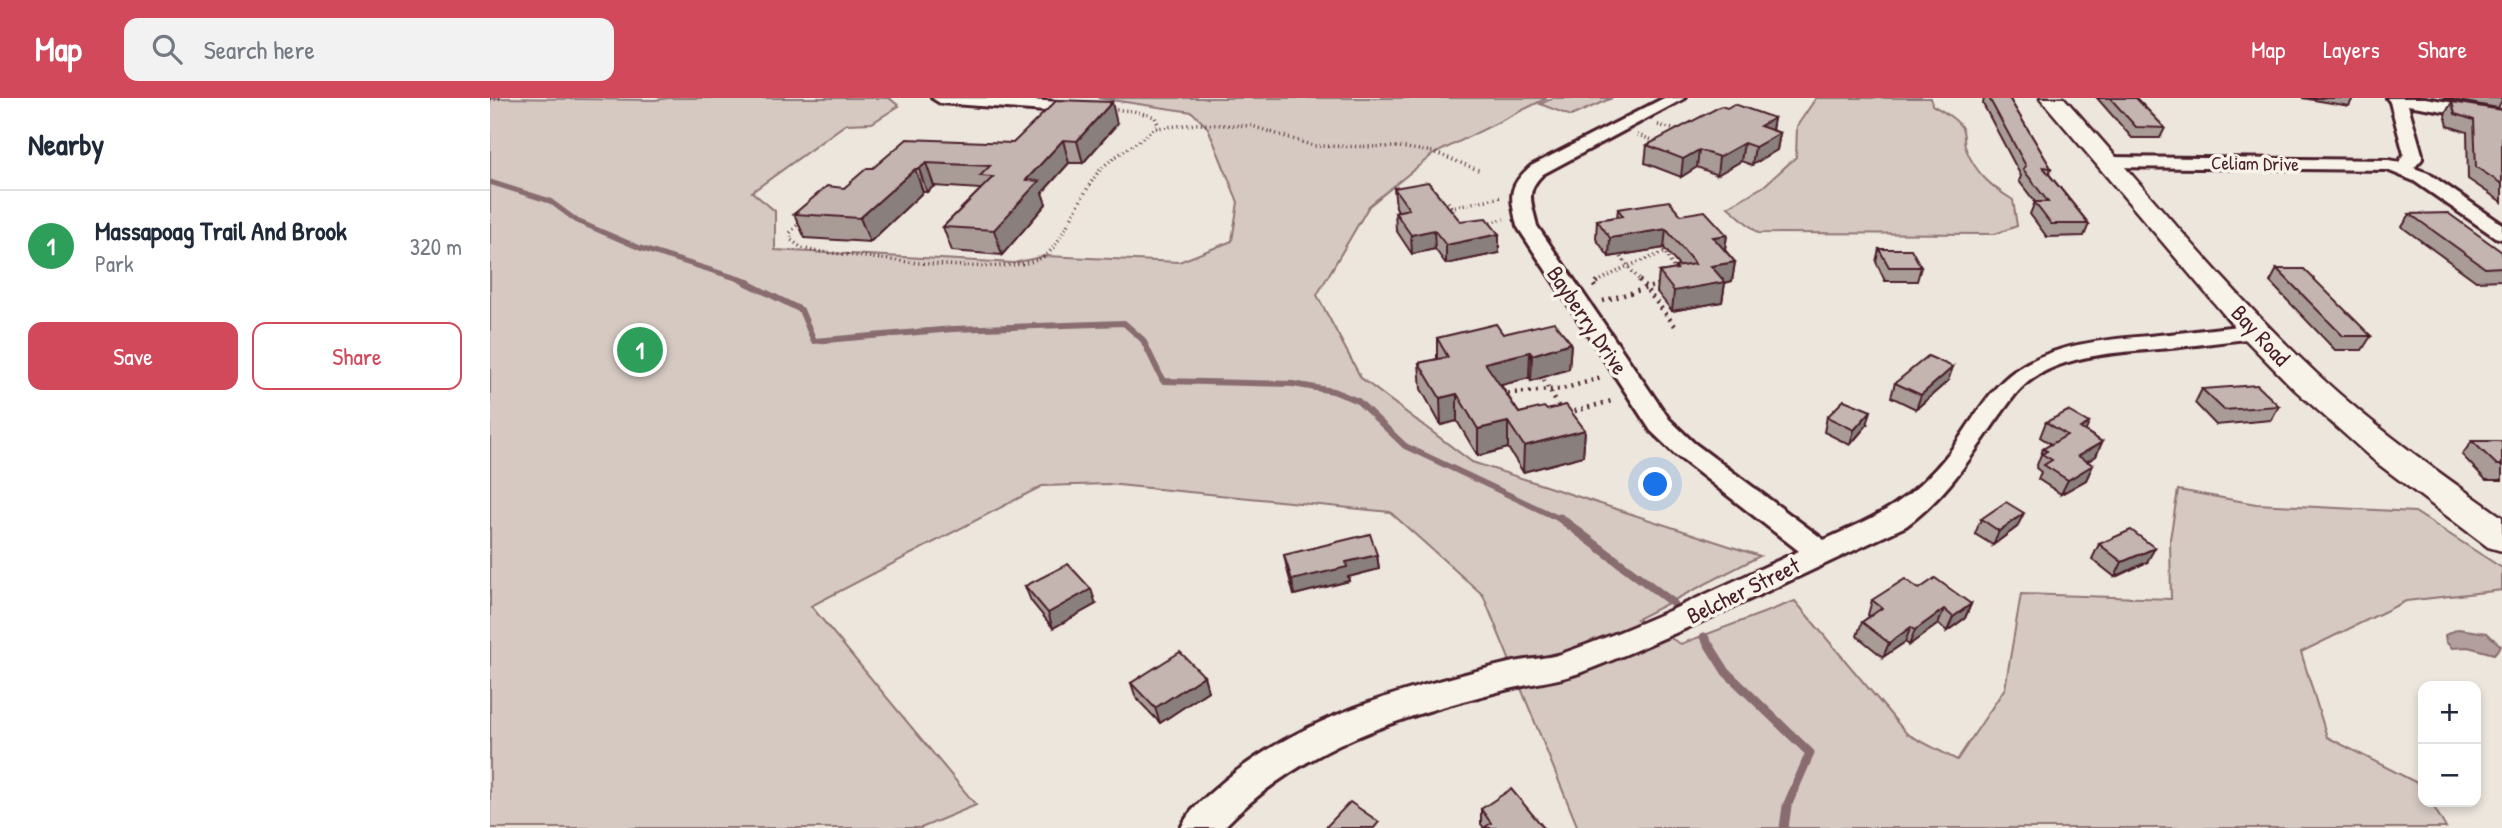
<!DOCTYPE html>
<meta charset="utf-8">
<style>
body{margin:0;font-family:"Patrick Hand",sans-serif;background:#f2f2f3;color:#1f2937}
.controls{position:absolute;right:21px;bottom:21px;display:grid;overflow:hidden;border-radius:14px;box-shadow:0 4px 10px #0003}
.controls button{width:63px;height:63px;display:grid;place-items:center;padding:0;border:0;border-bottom:2px solid #e0e1e3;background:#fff;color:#1f2937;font:35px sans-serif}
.you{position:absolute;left:1166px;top:387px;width:24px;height:24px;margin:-18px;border:5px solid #fff;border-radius:50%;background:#1a73e8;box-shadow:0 0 0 10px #1a73e833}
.badge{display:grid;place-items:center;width:46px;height:46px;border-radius:50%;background:#d1495b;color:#fff;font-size:23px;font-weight:700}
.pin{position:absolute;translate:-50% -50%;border:4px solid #fff;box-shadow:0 2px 7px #0006}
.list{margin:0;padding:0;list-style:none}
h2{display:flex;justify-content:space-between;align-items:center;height:91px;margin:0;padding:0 28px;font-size:30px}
h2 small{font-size:23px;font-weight:400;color:#747a83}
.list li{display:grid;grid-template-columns:46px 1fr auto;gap:21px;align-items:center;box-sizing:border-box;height:112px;padding:0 28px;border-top:2px solid #e0e1e3}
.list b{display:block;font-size:26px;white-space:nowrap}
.list p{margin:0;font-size:23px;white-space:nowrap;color:#747a83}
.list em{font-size:23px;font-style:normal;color:#747a83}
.actions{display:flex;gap:14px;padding:21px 28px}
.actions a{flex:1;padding:16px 0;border:2px solid #d1495b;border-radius:14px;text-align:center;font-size:24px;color:#d1495b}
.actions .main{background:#d1495b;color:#fff}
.icon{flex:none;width:38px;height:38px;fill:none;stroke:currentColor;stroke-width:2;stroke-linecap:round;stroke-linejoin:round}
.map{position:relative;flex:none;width:2012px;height:730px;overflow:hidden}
header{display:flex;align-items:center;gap:42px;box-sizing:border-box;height:98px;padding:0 35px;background:#d1495b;color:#fff}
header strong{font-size:33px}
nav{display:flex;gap:38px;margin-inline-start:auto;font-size:24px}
.search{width:490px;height:63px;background:#f2f2f3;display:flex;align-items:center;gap:18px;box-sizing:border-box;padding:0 24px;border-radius:14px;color:#747a83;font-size:26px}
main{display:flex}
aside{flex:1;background:#fff}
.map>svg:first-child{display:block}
.green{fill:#d5c9c2;stroke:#907476;stroke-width:2}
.water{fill:#b39f9d;stroke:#896c6f;stroke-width:2}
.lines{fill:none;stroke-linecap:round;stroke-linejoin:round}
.stream-far2{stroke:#896c6f;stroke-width:5}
.stream-far1{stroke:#896c6f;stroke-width:6}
.stream{stroke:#896c6f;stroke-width:9}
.minor-casing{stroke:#4a1f2b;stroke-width:6}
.secondary-casing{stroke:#4a1f2b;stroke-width:5}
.path-far1{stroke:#4a1f2b;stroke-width:3.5;stroke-dasharray:1 3.5;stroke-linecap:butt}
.path{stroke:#4a1f2b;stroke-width:4.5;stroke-dasharray:2 5;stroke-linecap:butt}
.minor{fill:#f7f3e8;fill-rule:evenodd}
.secondary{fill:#f7f3e8;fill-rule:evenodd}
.wall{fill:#a99c97;stroke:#4a1f2b;stroke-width:2}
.shaded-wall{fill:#897f7b;stroke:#4a1f2b;stroke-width:2}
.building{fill:#c4b5b0;stroke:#4a1f2b;stroke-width:2}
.labels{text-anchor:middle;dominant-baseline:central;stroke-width:7;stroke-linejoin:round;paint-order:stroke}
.far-street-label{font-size:19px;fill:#4a1f2b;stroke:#f7f3e8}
.street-label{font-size:23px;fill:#4a1f2b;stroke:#f7f3e8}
</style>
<header>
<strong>Map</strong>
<div class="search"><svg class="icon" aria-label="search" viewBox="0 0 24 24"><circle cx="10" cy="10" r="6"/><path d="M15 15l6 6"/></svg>Search here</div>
<nav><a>Map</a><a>Layers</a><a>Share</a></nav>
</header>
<main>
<aside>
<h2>Nearby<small></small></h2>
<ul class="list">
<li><span class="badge" style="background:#2e9e5b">1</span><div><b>Massapoag Trail And Brook</b><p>Park</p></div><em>320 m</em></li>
</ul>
<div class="actions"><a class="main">Save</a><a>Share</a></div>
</aside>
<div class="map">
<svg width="2012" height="730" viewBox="0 0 2012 730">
<rect width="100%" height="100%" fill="#ece6dd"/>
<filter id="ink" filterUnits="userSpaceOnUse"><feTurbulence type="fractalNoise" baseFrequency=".0143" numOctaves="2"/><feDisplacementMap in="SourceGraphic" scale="14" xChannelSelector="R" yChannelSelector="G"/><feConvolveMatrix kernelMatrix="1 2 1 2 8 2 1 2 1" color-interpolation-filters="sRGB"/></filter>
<g filter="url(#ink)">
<g class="green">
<path d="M0 0 165 2 179 0H399L409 8 382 25 356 26 262 94 285 113V152L524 165 555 158 689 164 742 143 748 104 718 30 702 14 608 0H1057L942 57 879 108 827 197 871 280 982 364 1270 458 1147 521 1191 546 1305 503 1417 636 1467 662 1515 590 1531 496 1681 501 1680 441 1688 392 1766 406 1925 414 2012 470V492L1916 503 1811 554 1837 639 1931 687 1933 704H1941L1956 730H1088L993 497 900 414 618 386 552 388 321 508 486 707 431 730H0Z"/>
<path d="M1063 0H1122L1081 18 1050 6Z"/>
<path d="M1326 0H1441L1442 7C1452 13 1466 20 1472 30 1475 36 1473 45 1476 51 1486 76 1502 89 1523 102L1527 128 1505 136 1268 135 1238 109 1274 88 1306 59 1307 28Z"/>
</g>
<path class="water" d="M1968 531 1997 535 2011 548 2004 556 1978 549 1962 550 1956 544 1955 537Z"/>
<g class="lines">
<path class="stream-far2" d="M0 84 60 103 87 123 150 150 259 184"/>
<path class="stream-far1" d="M251 182 311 212 324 243 463 231 634 225 653 242 673 283 803 286 843 293 868 303 915 348 1072 422"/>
<g class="stream">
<path d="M1070 420 1183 505"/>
<path d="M1214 539 1236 574 1320 655 1297 708 1294 730"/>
</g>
<defs>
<g id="minor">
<path d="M442 0H516L595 6 603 11 595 16 450 5Z"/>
<path d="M1174 0H1195L1053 76C1034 94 1042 105 1047 128L1179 321 1204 345 1334 442C1390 417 1419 405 1459 355 1480 328 1497 292 1526 272 1570 242 1629 241 1680 236 1708 233 1737 229 1765 226L1773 228 1776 233 1773 238 1765 240C1737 243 1708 247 1680 250 1631 255 1559 254 1525 297 1488 345 1466 391 1416 428 1308 478 1202 531 1092 574 1068 583 1044 585 1019 591 911 618 812 648 733 730H691C698 714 712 702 725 691 805 619 917 590 1019 565 1036 561 1055 561 1071 556 1153 528 1231 489 1309 453L1186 357 1161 333 1027 128C1021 99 1016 90 1041 68Z"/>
<path d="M1897 0H1935L2012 13V23L1918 7 1932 56V61L1924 70 1938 75 2012 126V141L2005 139 1924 83 1897 72 1618 69 1609 64 1618 59 1899 62 1909 64 1914 56 1900 4Z"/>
</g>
<path id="secondary" d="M1550 0H1574C1657 92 1736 191 1827 276 1884 329 1948 374 2012 419V453L1998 449 1887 365 1804 291 1754 240Z"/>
</defs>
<use href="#minor" class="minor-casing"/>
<use href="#secondary" class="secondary-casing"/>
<g class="path-far1">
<path d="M0 2 12 0"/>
<path d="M1168 27 1190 33"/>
<path d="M666 30 707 26 762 28 824 48 909 49 943 54 991 73"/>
<path d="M1147 37 1169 44"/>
<path d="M958 104 963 111 964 122"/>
<path d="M956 110 1012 99"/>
<path d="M310 124 300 135 301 142 312 150 324 153C369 157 523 183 556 157 572 145 592 93 610 72 627 54 652 45 668 26L665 19 644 13 617 11"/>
<path d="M996 125 1014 121"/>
<path d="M1174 152 1186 175"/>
<path d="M1131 159 1151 184"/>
<path d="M1107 184 1138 168 1181 152"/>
</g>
<g class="path">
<path d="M1149 182 1186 229"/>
<path d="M1105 189 1103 186 1110 182"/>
<path d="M1113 203 1171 186"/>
<path d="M1054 282 1071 313"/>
<path d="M1011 296 1072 291 1111 280"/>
<path d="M1078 315 1125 302"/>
</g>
<use href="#minor" class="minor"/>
<use href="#secondary" class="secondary"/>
</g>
<g class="wall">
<path d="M1494 0H1519L1561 70 1559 76 1599 126 1594 138 1557 139 1540 116 1545 104 1529 83 1531 78 1493 6Z"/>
<path d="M1607 0H1646L1675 30 1670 40H1642Z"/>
<path d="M1812 0H1862V2L1859 8Z"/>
<path d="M1952 0H2012V2L2008 10Z"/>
<path d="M1962 4 2012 12V104L1978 81 1977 34 1958 28 1955 16Z"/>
<path d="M1237 10 1284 20 1282 32 1290 35 1287 52 1262 67 1251 63 1227 77 1207 69 1191 79 1155 65 1157 47Z"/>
<path d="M627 26 593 65H579L552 95 556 106 512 157 462 153 453 129 491 91 444 88 437 94H433L380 144 315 140 304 116 354 90 383 70Z"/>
<path d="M904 90 970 123 1009 155 956 166 945 151 922 156 906 132 905 114 908 113 906 109Z"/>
<path d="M1128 111 1191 117 1237 137 1235 152 1245 164 1242 183 1235 185 1232 204 1182 213 1167 194 1169 174 1184 172 1185 169 1189 168 1174 150 1119 159 1106 141 1107 122 1127 119Z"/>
<path d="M1920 116 2012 154V182L1986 183 1912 129Z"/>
<path d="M1389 151 1431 169 1427 183H1395L1386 164Z"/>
<path d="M1787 171 1881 238 1872 252H1845L1780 184Z"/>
<path d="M1013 236 1081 245 1079 271 1041 283 1039 280 1011 287 1029 315 1057 312 1095 332 1093 358 1033 374 1018 350 988 358 967 323 951 327 931 291 929 265 947 261V240Z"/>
<path d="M1458 283 1426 311 1401 299 1405 285Z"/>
<path d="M1712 291 1789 308 1781 322 1726 327 1705 305Z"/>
<path d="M1337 319 1377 327 1360 347 1334 334Z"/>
<path d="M1556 324 1595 333 1612 344 1606 358 1597 364 1603 367 1596 382 1571 396 1548 381 1551 374 1546 370 1553 351 1561 346 1550 339Z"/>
<path d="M1982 343 2012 345V382H1996L1972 357Z"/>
<path d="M1491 421 1527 429 1503 447 1485 436Z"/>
<path d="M1609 446 1657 464 1625 479 1602 461Z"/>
<path d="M794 457H887L889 471 858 479 859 483 804 497 797 471Z"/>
<path d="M535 488 606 506 563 530 541 503Z"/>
<path d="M1429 491 1481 506 1475 520 1457 533 1448 526 1419 547 1415 544 1393 559 1367 538 1372 524 1380 518 1378 517 1382 502Z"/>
<path d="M714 578 718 593 670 625 646 600 641 585Z"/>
<path d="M991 711 1054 730H994L991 726Z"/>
</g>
<g class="shaded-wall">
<path d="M622 4 627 26 593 65 587 43Z"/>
<path d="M1284 20 1281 37 1270 28Z"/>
<path d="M1290 35 1287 52 1262 67 1265 49Z"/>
<path d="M573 42 579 65 552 95 556 106 512 157 504 132 536 82Z"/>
<path d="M1254 45 1251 63 1227 77 1229 59Z"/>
<path d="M1209 52 1207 69 1191 79 1193 61Z"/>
<path d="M436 65 444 88 437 94 429 71Z"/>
<path d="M425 71 433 94 380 144 370 120Z"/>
<path d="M1176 131 1174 150 1119 159 1120 140Z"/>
<path d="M944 132 945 151 922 156 921 137Z"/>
<path d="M1009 136V155L956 166V147Z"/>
<path d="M1237 137 1234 156 1223 139Z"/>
<path d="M1245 164 1242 183 1235 185 1232 204 1182 213 1184 193 1221 168Z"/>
<path d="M1081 245 1079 271 1041 283 1042 257Z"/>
<path d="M1040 254 1039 280 996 291 995 265Z"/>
<path d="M1463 269 1458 283 1426 311 1431 297Z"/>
<path d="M967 296V323L951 327 950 300Z"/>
<path d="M1381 313 1377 327 1360 347 1364 332Z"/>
<path d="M1018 324V350L988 358V331Z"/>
<path d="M1599 325 1593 340 1590 330Z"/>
<path d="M1095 332 1093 358 1033 374 1034 348Z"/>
<path d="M1612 344 1606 358 1582 372 1588 358Z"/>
<path d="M1603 367 1596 382 1571 396 1578 382Z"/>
<path d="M1534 415 1527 429 1503 447 1509 433Z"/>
<path d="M1665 450 1657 464 1625 479 1632 464Z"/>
<path d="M887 457 889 471 858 479 859 483 804 497 802 482 856 464Z"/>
<path d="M601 491 606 506 563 530 558 515Z"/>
<path d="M1481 506 1475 520 1457 533 1463 519Z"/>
<path d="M1454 511 1448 526 1419 547 1425 532Z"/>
<path d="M1421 529 1415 544 1393 559 1399 545Z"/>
<path d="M714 578 718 593 670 625 665 610Z"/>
</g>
<g class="building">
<path d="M1499 0H1519L1561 70 1553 69 1599 126H1561L1544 104H1558L1533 71 1536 68Z"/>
<path d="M1620 0H1646L1675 30 1646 29Z"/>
<path d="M567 2 622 4 587 43 573 42 536 82 549 83 504 132 453 129 503 79 490 78 500 68 436 65 429 71H425L370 120 304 116 337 88 354 90 377 70H383L417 41 523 45Z"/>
<path d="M1962 4 2012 12V86L1986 69 1984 22 1965 16Z"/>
<path d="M1244 6 1284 20 1270 28 1290 35 1265 49 1254 45 1229 59 1209 52 1193 61 1157 47 1231 8 1237 10Z"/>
<path d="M938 84 970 123 996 120 1009 136 956 147 944 132 921 137 905 114 919 111 904 90Z"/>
<path d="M1179 103 1191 117 1215 113 1237 137 1223 139 1245 164 1221 168 1235 184 1184 193 1169 174 1187 171 1185 169 1205 166 1176 131 1120 140 1107 122 1133 118 1128 111Z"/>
<path d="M1958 115 2012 154V169L1995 170 1920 116Z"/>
<path d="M1389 151H1421L1431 169H1399Z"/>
<path d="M1787 171H1814L1881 238H1853Z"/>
<path d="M1064 224 1081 245 1042 257 1040 254 995 265 1029 315 1054 309 1057 312 1076 307 1095 332 1034 348 1018 324 988 331 967 296 950 300 929 265 958 259 947 240 1006 226 1013 236Z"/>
<path d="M1438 258 1463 269 1431 297 1405 285Z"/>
<path d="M1767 287 1789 308 1734 312 1712 291Z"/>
<path d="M1354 302 1381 313 1364 332 1337 319Z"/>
<path d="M1578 313 1599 325 1590 330 1612 344 1588 358 1603 367 1578 382 1554 367 1562 362 1552 356 1557 353 1553 351 1577 337 1556 324Z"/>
<path d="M1982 343H2010L2012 345V367H2007Z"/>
<path d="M1516 404 1534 415 1509 433 1491 421Z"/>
<path d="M1641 432 1665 450 1632 464 1609 446Z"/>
<path d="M880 436 887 457 856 464 857 469 802 482 794 457Z"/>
<path d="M578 466 601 491 558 515 535 488Z"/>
<path d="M1445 480 1481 506 1463 519 1454 511 1425 532 1421 529 1399 545 1372 524 1392 510 1382 502 1415 481 1429 491Z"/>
<path d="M690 554 714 578 665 610 641 585Z"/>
<path d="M1021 691 1054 730H994L1001 725 991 711Z"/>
<path d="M860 704 889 724 884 730H835Z"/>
</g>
</g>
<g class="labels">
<g class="far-street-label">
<text transform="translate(1765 65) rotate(1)">Celiam Drive</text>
</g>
<g class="street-label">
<text transform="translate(1098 222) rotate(56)">Bayberry Drive</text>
<text transform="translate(1771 237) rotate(47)">Bay Road</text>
<text transform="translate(1253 492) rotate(-26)">Belcher Street</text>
</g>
</g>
</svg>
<div class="controls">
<button>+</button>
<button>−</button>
</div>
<div class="you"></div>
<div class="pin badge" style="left:150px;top:252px;background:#2e9e5b">1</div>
</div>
</main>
